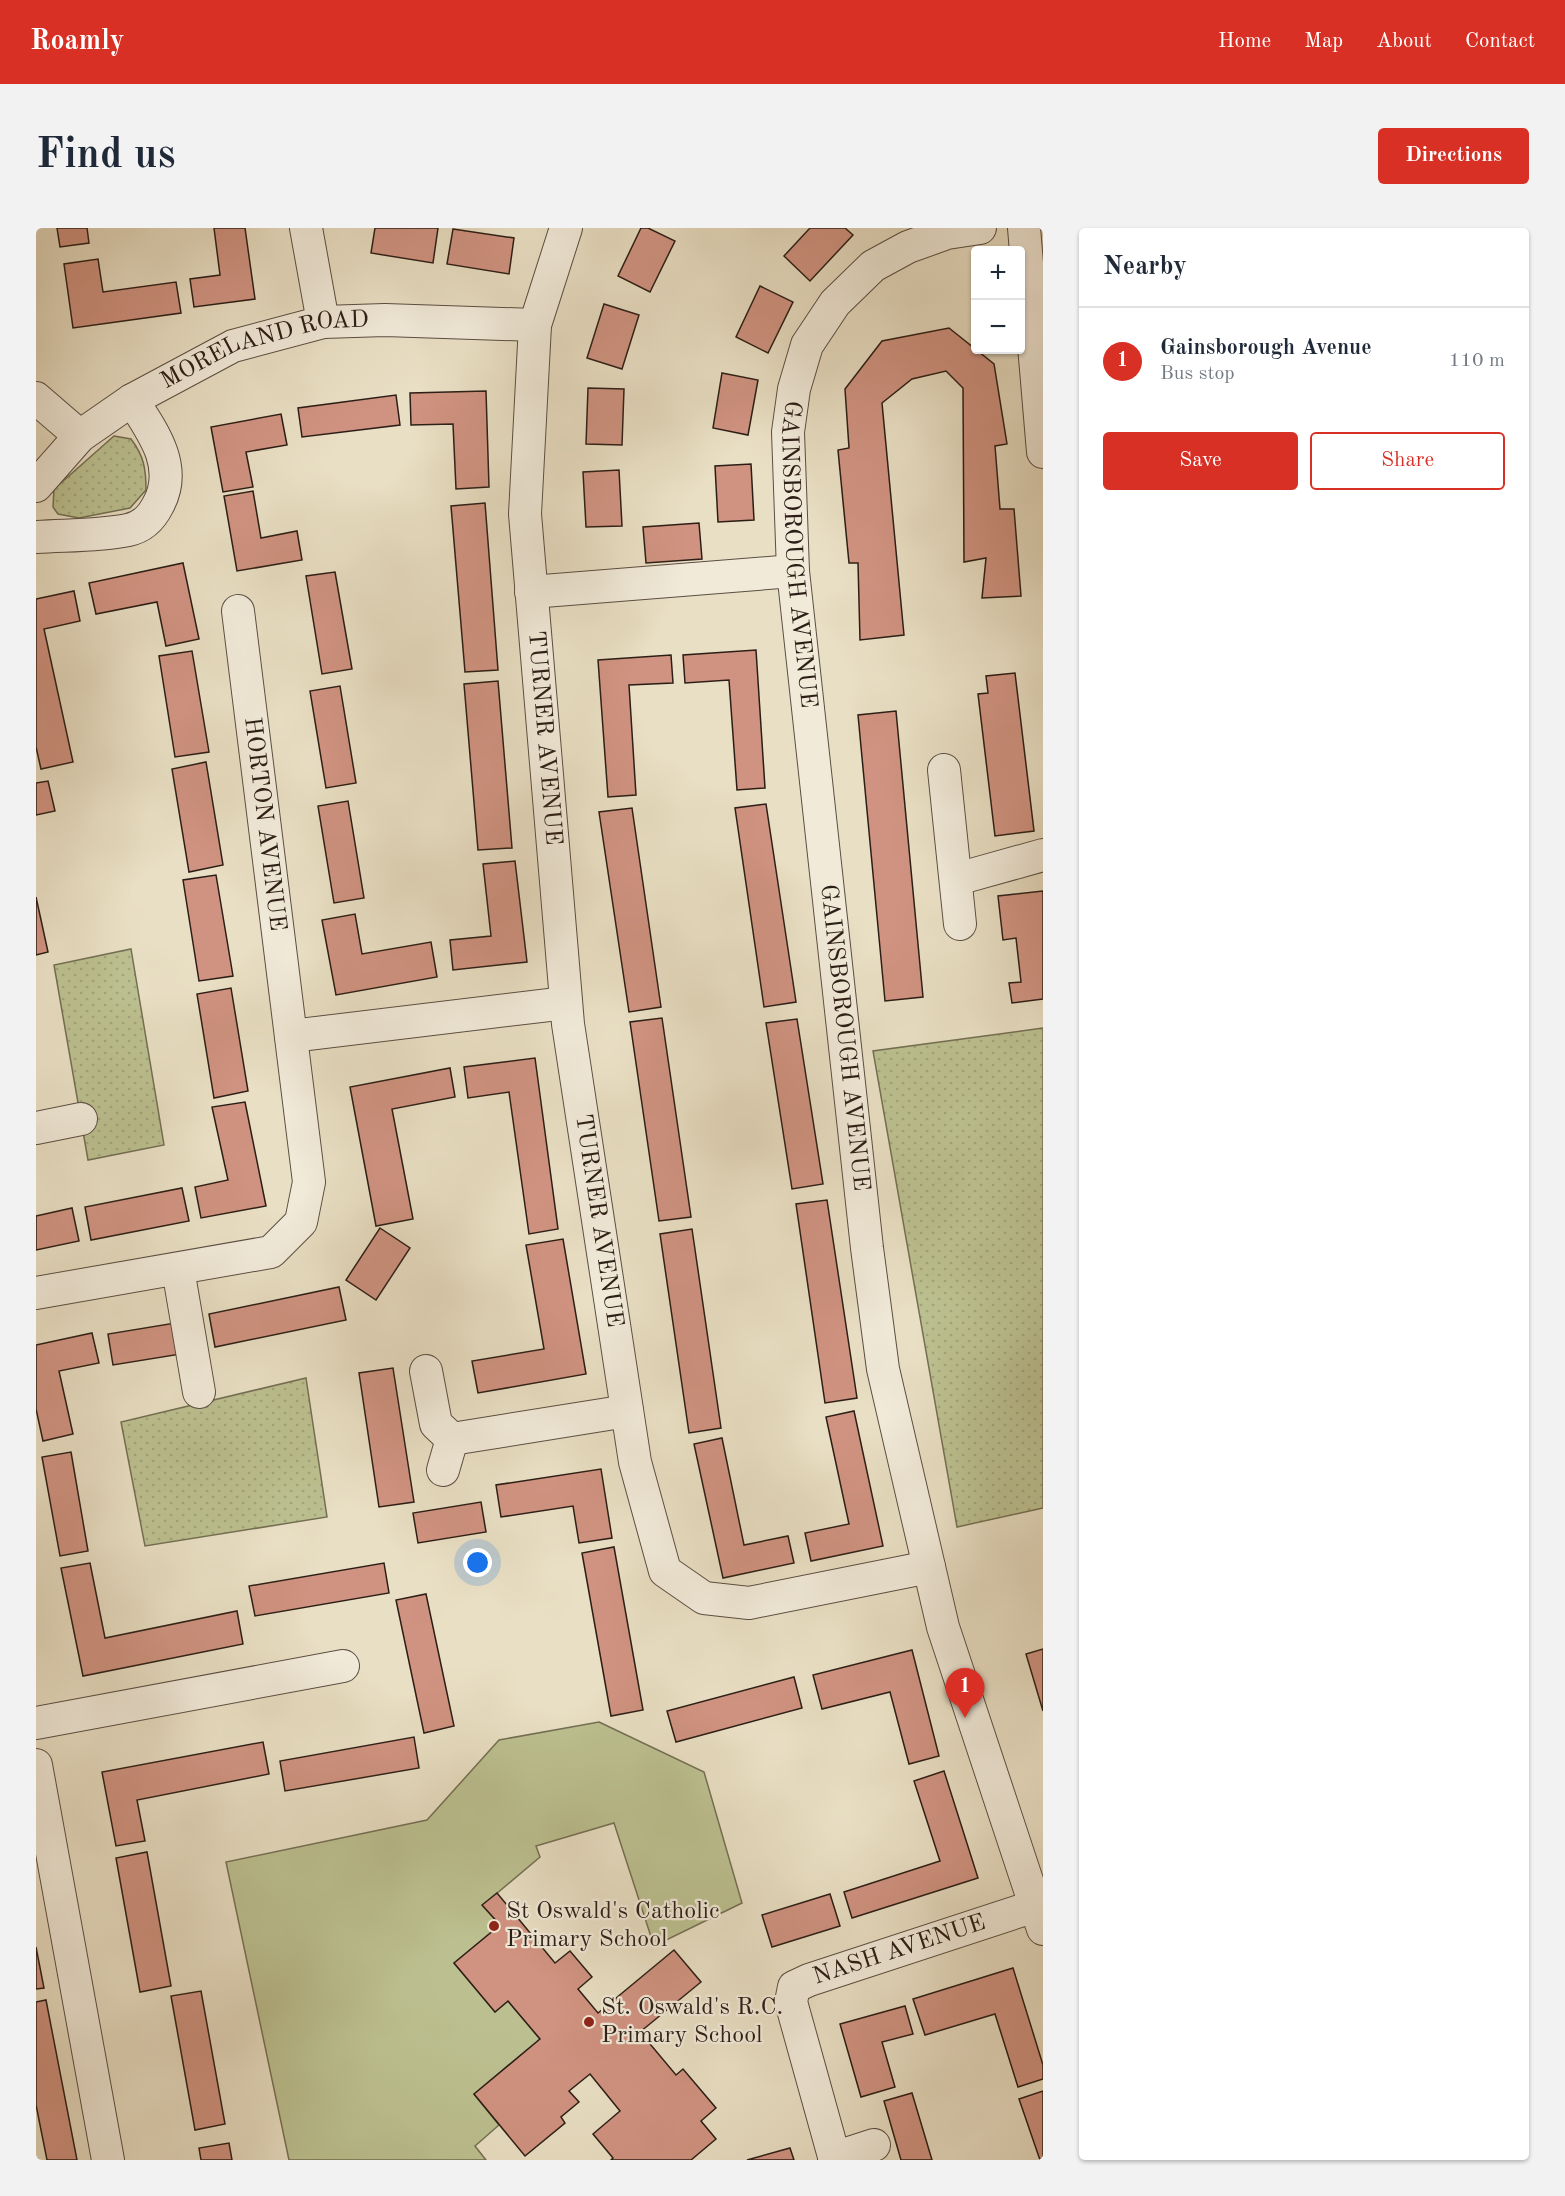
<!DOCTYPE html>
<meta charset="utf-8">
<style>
body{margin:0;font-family:"Old Standard TT",serif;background:#f2f2f3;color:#1f2937}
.controls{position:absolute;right:18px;top:18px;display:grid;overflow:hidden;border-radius:6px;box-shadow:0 2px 4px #0004}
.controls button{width:54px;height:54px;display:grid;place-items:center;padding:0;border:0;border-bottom:2px solid #e0e1e3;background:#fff;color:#1f2937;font:30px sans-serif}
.you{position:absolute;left:442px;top:1335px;width:21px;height:21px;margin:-15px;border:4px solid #fff;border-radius:50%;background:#1a73e8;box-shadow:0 0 0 9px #1a73e833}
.badge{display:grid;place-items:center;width:39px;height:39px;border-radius:50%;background:#d93025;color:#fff;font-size:20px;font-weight:700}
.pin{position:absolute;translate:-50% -50px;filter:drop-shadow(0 2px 3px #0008)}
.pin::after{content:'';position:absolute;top:32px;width:21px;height:18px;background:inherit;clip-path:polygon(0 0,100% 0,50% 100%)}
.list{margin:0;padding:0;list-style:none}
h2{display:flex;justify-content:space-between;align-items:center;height:78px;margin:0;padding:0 24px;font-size:26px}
h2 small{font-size:20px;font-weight:400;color:#747a83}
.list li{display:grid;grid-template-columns:39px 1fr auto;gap:18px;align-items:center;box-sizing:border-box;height:108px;padding:0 24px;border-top:2px solid #e0e1e3}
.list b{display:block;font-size:22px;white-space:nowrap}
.list p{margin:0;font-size:20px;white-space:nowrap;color:#747a83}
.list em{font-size:20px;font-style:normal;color:#747a83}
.actions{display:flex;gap:12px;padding:18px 24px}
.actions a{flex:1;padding:14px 0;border:2px solid #d93025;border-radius:6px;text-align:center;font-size:21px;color:#d93025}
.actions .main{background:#d93025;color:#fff}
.map{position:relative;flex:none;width:1007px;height:1932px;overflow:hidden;border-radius:6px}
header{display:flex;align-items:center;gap:36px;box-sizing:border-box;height:84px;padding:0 30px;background:#d93025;color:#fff}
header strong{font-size:28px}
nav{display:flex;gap:33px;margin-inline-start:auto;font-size:21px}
.intro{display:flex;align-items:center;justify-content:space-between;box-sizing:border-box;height:144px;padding:0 36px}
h1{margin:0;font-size:42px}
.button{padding:15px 27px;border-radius:6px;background:#d93025;color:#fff;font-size:21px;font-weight:700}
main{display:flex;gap:36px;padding:0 36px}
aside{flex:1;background:#fff;border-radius:6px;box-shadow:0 2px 4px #0004}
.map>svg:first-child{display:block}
.grass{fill:url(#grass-dots);stroke:#746f53;stroke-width:1.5}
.green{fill:#bcc090;stroke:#746f53;stroke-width:1.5}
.building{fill:#d09381;stroke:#2c1e16;stroke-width:1.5}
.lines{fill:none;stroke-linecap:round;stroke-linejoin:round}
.minor-casing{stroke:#5b4e42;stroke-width:34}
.minor{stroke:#f1ead9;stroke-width:32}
.poi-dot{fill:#8f2418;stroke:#f1ead9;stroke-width:2}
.labels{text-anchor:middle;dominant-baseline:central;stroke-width:4.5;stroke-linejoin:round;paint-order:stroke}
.street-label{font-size:24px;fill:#2c1e16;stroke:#f1ead9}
.poi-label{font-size:24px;fill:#2c1e16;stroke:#f1ead9;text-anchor:start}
</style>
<header>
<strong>Roamly</strong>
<nav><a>Home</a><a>Map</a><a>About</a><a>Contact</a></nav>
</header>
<div class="intro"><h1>Find us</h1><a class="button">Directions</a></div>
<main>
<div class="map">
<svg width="1007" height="1932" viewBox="0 0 1007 1932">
<defs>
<pattern id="grass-dots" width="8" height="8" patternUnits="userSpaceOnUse" patternTransform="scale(1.5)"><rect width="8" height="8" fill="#bcc090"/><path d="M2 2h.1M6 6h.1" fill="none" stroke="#a2a57b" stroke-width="1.8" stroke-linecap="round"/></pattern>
</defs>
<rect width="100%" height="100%" fill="#e9dfc4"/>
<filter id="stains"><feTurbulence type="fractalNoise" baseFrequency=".00333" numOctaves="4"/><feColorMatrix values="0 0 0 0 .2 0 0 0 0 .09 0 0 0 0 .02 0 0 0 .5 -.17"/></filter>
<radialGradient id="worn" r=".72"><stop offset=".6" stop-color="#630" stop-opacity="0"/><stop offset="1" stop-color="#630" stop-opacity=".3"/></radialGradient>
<g class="grass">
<path d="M78 208 95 211C108 228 110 241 110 262L94 280 43 290 22 286 17 279 18 261Z"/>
<path d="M95 721 128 917 52 932 18 737Z"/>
<path d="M1007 800V1280L921 1299 837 823Z"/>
<path d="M270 1150 291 1289 109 1318 85 1194Z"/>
</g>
<path class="green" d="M563 1494 668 1544 706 1675 618 1718 578 1595 500 1618 504 1629 447 1677 464 1697 418 1735 459 1784 472 1773 504 1811 438 1866 463 1897 439 1918 450 1932H253L190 1634 391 1592 463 1512Z"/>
<g class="building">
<path d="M21 0H51L53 15 24 19Z"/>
<path d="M178 0H209L219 71 158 79 154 51 184 47Z"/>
<path d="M339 0H402L397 35 335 25Z"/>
<path d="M605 0H612L639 13 614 64 582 48Z"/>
<path d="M774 0H809L817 7 774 53 748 28Z"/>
<path d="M417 1 478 10 473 46 411 36Z"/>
<path d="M62 31 67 64 140 54 145 85 37 100 28 36Z"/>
<path d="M724 58 757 74 732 125 700 109Z"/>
<path d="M568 76 603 87 586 141 551 130Z"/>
<path d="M913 100 958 136 971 216 959 218 964 281H978L985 368 946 370 950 330 928 334 927 160 910 143 876 151 846 175 868 407 824 412 822 335H813L802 222 813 220 809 161 846 113Z"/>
<path d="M686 145 722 152 712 207 677 200Z"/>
<path d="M552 160 588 161 586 217 550 216Z"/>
<path d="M450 163 453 259 420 261 417 196 375 197 374 165Z"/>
<path d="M360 167 364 197 266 209 262 180Z"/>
<path d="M245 186 251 217 210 224 217 259 187 264 175 199Z"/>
<path d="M715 236 718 292 682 294 679 238Z"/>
<path d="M583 242 586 298 550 299 547 244Z"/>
<path d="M217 263 225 310 261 303 266 332 201 343 188 268Z"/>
<path d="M449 275 462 442 429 444 415 278Z"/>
<path d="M663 295 666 331 610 335 607 299Z"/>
<path d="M147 335 163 411 130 418 121 374 60 386 53 355Z"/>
<path d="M299 344 316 441 286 446 270 348Z"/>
<path d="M38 363 44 393 8 401 37 534 5 541 0 519V371Z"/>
<path d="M720 422 729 560 701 562 693 452 649 455 647 427Z"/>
<path d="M156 423 173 524 139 529 123 428Z"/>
<path d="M635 427 637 455 593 457 600 567 572 569 562 432Z"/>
<path d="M979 445 998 603 959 608 942 466 952 465 950 448Z"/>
<path d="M462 453 476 620 442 622 428 456Z"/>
<path d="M304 458 320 555 290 560 274 463Z"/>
<path d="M860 483 887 769 849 773 822 487Z"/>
<path d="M170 534 187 637 153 644 136 541Z"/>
<path d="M12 553 19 583 0 587V555Z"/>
<path d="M312 573 328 670 298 675 282 578Z"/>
<path d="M730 576 760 774 728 779 699 580Z"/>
<path d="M596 580 625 779 593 784 563 584Z"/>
<path d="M479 633 491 734 417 742 414 712 455 708 447 636Z"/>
<path d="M180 647 197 748 163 753 147 652Z"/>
<path d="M1007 663V771L976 775 973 755 985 754 980 710 967 712 962 668Z"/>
<path d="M0 669 12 724 0 727Z"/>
<path d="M319 686 326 726 395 714 401 749 300 767 286 692Z"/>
<path d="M195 760 212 863 178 870 161 766Z"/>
<path d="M626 790 655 989 623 993 594 794Z"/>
<path d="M761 791 787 956 756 961 730 795Z"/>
<path d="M499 830 522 1001 493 1006 473 864 432 870 428 839Z"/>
<path d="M414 840 419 869 356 881 377 991 340 998 314 859Z"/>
<path d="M209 874 230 978 165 990 159 959 192 952 176 879Z"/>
<path d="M146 960 153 993 55 1012 49 979Z"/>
<path d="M791 972 821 1170 789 1175 760 976Z"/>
<path d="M36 980 43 1013 0 1022V988Z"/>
<path d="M344 1000 374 1020 340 1072 310 1052Z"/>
<path d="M656 1001 685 1200 653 1205 624 1006Z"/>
<path d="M527 1011 550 1146 442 1165 436 1133 508 1121 490 1017Z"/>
<path d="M303 1059 310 1092 179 1119 173 1086Z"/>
<path d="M139 1095 145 1126 77 1137 72 1106Z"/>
<path d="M56 1105 63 1135 23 1143 37 1206 7 1213 0 1181V1117Z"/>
<path d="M357 1140 378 1274 343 1279 323 1145Z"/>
<path d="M818 1183 847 1318 775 1333 769 1305 813 1296 790 1189Z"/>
<path d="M686 1210 708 1317 752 1308 758 1335 687 1350 658 1216Z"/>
<path d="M35 1224 52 1323 24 1328 6 1229Z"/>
<path d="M565 1241 576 1310 543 1315 537 1278 465 1289 460 1257Z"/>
<path d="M445 1274 450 1304 382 1315 377 1285Z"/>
<path d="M578 1319 607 1482 575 1488 546 1325Z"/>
<path d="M54 1335 69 1410 201 1383 207 1416 47 1448 25 1340Z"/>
<path d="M348 1335 353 1365 219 1388 213 1358Z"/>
<path d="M390 1366 418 1498 388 1505 360 1372Z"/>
<path d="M1007 1421V1483L990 1426Z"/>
<path d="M876 1422 903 1528 873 1536 854 1464 786 1481 777 1447Z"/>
<path d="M758 1449 766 1480 640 1514 631 1483Z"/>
<path d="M378 1509 383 1540 249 1563 244 1533Z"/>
<path d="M227 1514 233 1546 101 1572 109 1613 80 1618 66 1544Z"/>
<path d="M908 1543 942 1650 816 1690 808 1664 904 1633 878 1553Z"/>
<path d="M111 1624 135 1758 104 1764 80 1630Z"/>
<path d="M461 1665 519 1735 534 1723 556 1749 542 1761 562 1785 638 1722 665 1754 604 1804 640 1847 647 1841 680 1880 665 1893 680 1911 655 1932H575L577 1930 557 1906 584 1883 554 1846 533 1863 543 1874 525 1889 529 1895 489 1928 438 1866 504 1811 472 1773 459 1784 418 1735 464 1697 446 1677Z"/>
<path d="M794 1666 804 1698 736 1719 726 1687Z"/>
<path d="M0 1719 8 1760 0 1761Z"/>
<path d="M977 1740 1007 1837V1851L982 1859 959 1786 889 1807 877 1771Z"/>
<path d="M165 1763 189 1896 159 1902 135 1768Z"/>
<path d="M10 1772 41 1932H11L0 1877V1774Z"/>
<path d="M869 1778 877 1806 846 1814 859 1859 825 1869 804 1796Z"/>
<path d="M1007 1863V1932H1004L983 1871Z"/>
<path d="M876 1865 896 1932H865L848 1873Z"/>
<path d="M193 1915 196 1932H165L163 1920Z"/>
<path d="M754 1920 758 1932H711Z"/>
</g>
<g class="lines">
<defs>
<g id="minor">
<path d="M270 0 287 94"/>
<path id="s1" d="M530 0 499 97 489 286 532 796 599 1234 629 1343 668 1370 713 1375 893 1339"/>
<path id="s2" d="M944 0 911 5 872 19 837 38 799 75 771 117 758 161 752 204 757 343 831 1020 847 1141 907 1399 1007 1701"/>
<path d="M988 0 1007 224"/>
<path d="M0 170 44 208"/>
<path id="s3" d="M0 258 44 208 96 172 197 118 287 94 349 92 499 97"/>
<path d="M0 309C30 307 63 308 92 302 107 299 116 289 122 277 143 239 117 204 96 172"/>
<path d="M495 364 757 343"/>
<path d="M908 542 924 696"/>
<path d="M921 651 1007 627"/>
<path d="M255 808 530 775"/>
<path d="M0 900 45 891"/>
<path d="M142 1041 163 1164"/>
<path d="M0 1065 235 1024 265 994 273 954 202 383"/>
<path d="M390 1143 400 1196 416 1211 591 1183"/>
<path d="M407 1242 416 1211"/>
<path d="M0 1495 307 1438"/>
<path d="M0 1537 72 1932"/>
<path d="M798 1930 838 1917"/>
<path id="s4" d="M799 1932 755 1774 758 1759 773 1752 999 1678"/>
</g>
</defs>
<use href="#minor" class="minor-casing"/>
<use href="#minor" class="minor"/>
</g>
<g class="poi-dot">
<circle cx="458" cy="1698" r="6"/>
<circle cx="553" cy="1794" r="6"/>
</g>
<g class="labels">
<g class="street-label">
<text stroke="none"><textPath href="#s3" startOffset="274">MORELAND ROAD</textPath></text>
<text stroke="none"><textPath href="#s2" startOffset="430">GAINSBOROUGH AVENUE</textPath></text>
<text stroke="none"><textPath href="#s1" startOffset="516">TURNER AVENUE</textPath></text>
<text transform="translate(228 596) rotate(83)">HORTON AVENUE</text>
<text stroke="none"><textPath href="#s2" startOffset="916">GAINSBOROUGH AVENUE</textPath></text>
<text stroke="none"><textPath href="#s1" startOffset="1002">TURNER AVENUE</textPath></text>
<text stroke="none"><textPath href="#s4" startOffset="291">NASH AVENUE</textPath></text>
</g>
<g class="poi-label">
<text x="470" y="1684">St Oswald's Catholic<tspan x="470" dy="28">Primary School</tspan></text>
<text x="565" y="1780">St. Oswald's R.C.<tspan x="565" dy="28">Primary School</tspan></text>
</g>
</g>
<rect width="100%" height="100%" filter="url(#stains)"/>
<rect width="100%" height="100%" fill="url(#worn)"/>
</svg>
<div class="controls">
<button>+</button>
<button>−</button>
</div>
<div class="you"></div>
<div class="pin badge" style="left:929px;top:1490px">1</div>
</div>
<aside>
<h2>Nearby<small></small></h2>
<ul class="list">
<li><span class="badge">1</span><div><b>Gainsborough Avenue</b><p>Bus stop</p></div><em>110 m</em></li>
</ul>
<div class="actions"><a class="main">Save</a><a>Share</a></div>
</aside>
</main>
